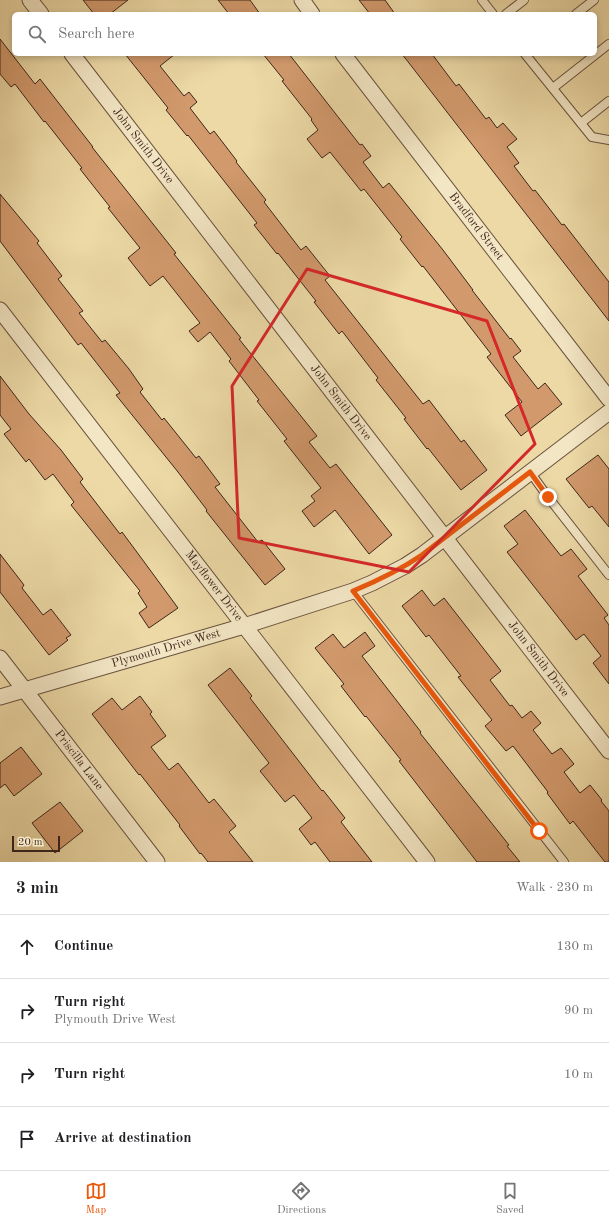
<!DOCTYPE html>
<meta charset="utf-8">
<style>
body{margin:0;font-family:"Old Standard TT",serif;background:#f6f6f6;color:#202124}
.scale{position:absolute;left:12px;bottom:10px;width:48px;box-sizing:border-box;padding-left:4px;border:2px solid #3e261b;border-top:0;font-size:11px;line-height:14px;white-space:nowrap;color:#3e261b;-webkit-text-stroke:3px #f3e6c5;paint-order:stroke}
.stop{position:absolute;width:12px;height:12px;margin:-9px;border:3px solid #ea580c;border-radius:50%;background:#fff}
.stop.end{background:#ea580c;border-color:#fff;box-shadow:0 1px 4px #0008}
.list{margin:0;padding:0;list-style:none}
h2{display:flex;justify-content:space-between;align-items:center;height:52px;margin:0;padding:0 16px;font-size:17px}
h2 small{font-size:13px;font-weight:400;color:#757577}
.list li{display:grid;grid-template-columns:26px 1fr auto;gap:12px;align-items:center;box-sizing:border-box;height:64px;padding:0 16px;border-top:1px solid #e0e0e0}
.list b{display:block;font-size:15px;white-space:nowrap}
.list p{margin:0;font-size:13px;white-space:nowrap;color:#757577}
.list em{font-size:13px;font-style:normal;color:#757577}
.icon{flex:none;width:22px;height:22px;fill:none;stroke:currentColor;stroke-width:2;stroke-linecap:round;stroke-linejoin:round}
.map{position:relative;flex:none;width:609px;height:862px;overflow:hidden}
.search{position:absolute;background:#fff;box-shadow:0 2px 6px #0003;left:12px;right:12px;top:12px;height:44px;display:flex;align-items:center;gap:10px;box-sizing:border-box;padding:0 14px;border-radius:6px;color:#757577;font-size:15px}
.sheet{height:308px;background:#fff}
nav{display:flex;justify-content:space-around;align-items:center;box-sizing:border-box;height:56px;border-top:1px solid #e0e0e0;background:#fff;font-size:11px;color:#757577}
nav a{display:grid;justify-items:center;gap:2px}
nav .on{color:#ea580c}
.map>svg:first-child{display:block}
.building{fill:#d1996c;stroke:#3e261b}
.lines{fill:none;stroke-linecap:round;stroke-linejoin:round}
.service-casing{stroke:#6a533e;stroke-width:10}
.minor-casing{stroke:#6a533e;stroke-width:17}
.service{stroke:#f3e6c5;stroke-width:8}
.minor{stroke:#f3e6c5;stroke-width:15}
.route{stroke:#ea580c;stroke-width:5}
.marked{fill:none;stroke:#d62828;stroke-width:3;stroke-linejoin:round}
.labels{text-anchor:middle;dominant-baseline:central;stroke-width:3;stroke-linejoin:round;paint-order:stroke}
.street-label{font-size:12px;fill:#3e261b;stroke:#f3e6c5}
</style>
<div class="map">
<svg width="609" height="862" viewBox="0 0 609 862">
<rect width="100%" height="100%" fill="#ecd9a6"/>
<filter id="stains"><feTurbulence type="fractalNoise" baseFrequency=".005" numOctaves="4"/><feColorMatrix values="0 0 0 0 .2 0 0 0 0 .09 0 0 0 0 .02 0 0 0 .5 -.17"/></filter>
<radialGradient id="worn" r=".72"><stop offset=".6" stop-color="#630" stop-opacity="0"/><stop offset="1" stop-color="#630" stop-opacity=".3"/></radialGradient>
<g class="building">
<path d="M83 0H128L110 14H94Z"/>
<path d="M218 0H250L260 14H229Z"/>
<path d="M359 0H385L395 14H370Z"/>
<path d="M0 39 35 84 40 79 93 147H92L176 253 174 254 241 338 239 339 317 436 309 442 330 468 336 464 392 535 369 554 335 510 314 527 302 511 315 501 311 496 321 488 284 441 287 439 257 401 259 400 229 361 231 359 210 332 198 342 189 331 200 323 163 276 150 286 128 258 140 248 108 208 110 207 80 169 82 168 45 121 44 122 15 84 11 87 0 74Z"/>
<path d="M125 54H175L160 66 184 96 189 92 197 102 190 108 210 134 214 131 237 161 236 162 266 200 264 202 301 250 306 246 330 276 325 280 423 404 429 400 461 442 464 440 487 470 461 490 428 448 427 449 404 419 406 418 376 380 378 378 342 331 339 334 314 302 316 301 278 253 277 254 254 225 257 223 188 135 187 136 166 110 168 108Z"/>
<path d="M263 54H289L360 145 362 144 371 156 363 162 383 188 389 183 443 250 473 290H472L510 339 511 338 521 351 513 357 538 389 545 383 562 404 521 436 505 415 522 402 487 357 491 354 423 266 422 267 400 239 402 237 364 189 361 191 330 152 322 158 307 139 318 130 311 120 312 119 282 81 284 80Z"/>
<path d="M402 54H432L456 86 459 84 486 119 489 117 497 128 503 123 517 139 507 147 519 163 514 166 533 191 535 190 562 225 564 224 609 282V321Z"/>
<path d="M0 194 39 241 37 243 62 276 58 279 83 311 79 313 102 342 105 340 129 369 143 389 140 392 162 420 164 418 196 458 199 456 220 484 215 487 258 542 262 540 285 569 265 585 206 511 207 510 178 472 116 395 120 393 81 343 78 345 0 241Z"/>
<path d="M0 376 29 414 61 450 83 479 80 482 120 534 122 532 142 559 178 608 149 628 139 613 147 607 138 593 140 591 71 505 74 502 53 474 45 480 29 459 26 462 4 434 11 429 0 415Z"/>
<path d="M598 455 609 469V527L592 506 589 508 566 479Z"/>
<path d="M525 510 561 556 571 549 587 569 578 576 608 615 604 618 609 625V684L593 663 601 656 584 634 576 640 507 552 518 544 504 526Z"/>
<path d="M0 554 24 585 22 588 43 615 51 609 71 635 66 638 68 640 49 655 0 592Z"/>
<path d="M422 590 434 606 444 598 501 671 490 680 510 706 512 705 522 718 531 711 541 723 533 730 552 754 561 748 574 764 564 772 580 793 590 785 602 800 601 801 609 811V862H605L573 821 570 824 547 793 548 792 513 746 506 751 485 726 492 720 458 677 461 676 429 635 426 637 402 606Z"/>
<path d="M365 632 375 646 362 656 421 732 420 733 509 845 507 846 520 862H477L399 761 401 760 366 716 365 717 341 686 344 684 315 648 333 634 344 648Z"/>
<path d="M230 668 252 696 250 698 322 791 323 790 345 818 341 822 372 862H330L315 842 311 845 299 829 312 818 294 795 285 802 260 771 269 763 208 685Z"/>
<path d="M140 696 152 712 150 714 166 736 151 747 169 770 178 763 209 803 214 799 236 826 229 832 253 862H208L201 853 200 854 179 826 180 825 140 774 139 775 92 714 112 698 122 710Z"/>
<path d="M21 747 42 774 14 796 5 784 0 788V763Z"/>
<path d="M60 802 83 831 55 853 32 823Z"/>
</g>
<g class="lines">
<defs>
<g id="service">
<path d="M482 0 493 14"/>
<path d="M506 14 524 0"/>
<path d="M576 14 594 0"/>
<path d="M525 54 592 137 609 140"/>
<path d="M553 88 609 44"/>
<path d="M581 123 609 101"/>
<path d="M530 472 548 497 609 575"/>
<path d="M353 591 564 862"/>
</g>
<g id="minor">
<path d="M30 0 41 14"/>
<path d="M302 0 312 14"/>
<path id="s1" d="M72 54 609 751"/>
<path id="s2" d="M343 54 609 399"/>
<path id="s3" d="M0 310 427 862"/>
<path id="s4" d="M0 658 157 862"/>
<path id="s5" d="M0 697 244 626 353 591 372 583 405 566 422 555 609 412"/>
</g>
</defs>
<use href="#service" class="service-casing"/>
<use href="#minor" class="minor-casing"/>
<use href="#service" class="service"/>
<use href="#minor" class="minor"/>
</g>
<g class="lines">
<path class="route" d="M539 831 353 591C377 581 400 570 422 555L530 472 548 497"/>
</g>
<path class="marked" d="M307 269 487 321 535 444 409 572 239 538 232 386Z"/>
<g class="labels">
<g class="street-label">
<text stroke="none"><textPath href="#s1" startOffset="116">John Smith Drive</textPath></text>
<text stroke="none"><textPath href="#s2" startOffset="218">Bradford Street</textPath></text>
<text stroke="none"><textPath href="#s1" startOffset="440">John Smith Drive</textPath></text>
<text stroke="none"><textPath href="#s3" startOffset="349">Mayflower Drive</textPath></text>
<text stroke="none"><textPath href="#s5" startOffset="173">Plymouth Drive West</textPath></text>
<text stroke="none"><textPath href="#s1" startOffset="764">John Smith Drive</textPath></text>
<text stroke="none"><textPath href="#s4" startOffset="129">Priscilla Lane</textPath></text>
</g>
</g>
<rect width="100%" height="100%" filter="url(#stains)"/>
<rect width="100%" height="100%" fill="url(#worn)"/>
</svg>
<div class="scale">20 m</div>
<div class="stop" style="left:539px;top:831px"></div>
<div class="stop end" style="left:548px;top:497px"></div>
<div class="search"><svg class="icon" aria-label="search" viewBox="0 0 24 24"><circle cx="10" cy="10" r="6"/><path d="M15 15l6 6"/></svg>Search here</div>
</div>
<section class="sheet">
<h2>3 min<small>Walk · 230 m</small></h2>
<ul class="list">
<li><svg class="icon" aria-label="ahead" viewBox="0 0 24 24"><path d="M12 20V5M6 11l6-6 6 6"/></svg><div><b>Continue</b></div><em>130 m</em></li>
<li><svg class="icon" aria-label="right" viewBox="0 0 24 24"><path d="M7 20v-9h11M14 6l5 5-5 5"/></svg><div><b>Turn right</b><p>Plymouth Drive West</p></div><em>90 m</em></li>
<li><svg class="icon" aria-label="right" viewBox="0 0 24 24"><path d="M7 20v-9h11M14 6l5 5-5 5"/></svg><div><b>Turn right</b></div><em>10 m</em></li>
<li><svg class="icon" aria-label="arrive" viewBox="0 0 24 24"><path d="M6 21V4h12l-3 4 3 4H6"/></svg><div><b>Arrive at destination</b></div></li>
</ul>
</section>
<nav>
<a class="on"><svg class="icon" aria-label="map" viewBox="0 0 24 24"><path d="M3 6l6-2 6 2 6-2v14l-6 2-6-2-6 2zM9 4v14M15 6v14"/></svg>Map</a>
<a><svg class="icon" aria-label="directions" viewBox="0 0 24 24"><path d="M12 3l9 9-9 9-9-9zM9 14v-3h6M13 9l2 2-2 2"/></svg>Directions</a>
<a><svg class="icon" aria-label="saved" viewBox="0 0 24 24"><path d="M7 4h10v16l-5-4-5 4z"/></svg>Saved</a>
</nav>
